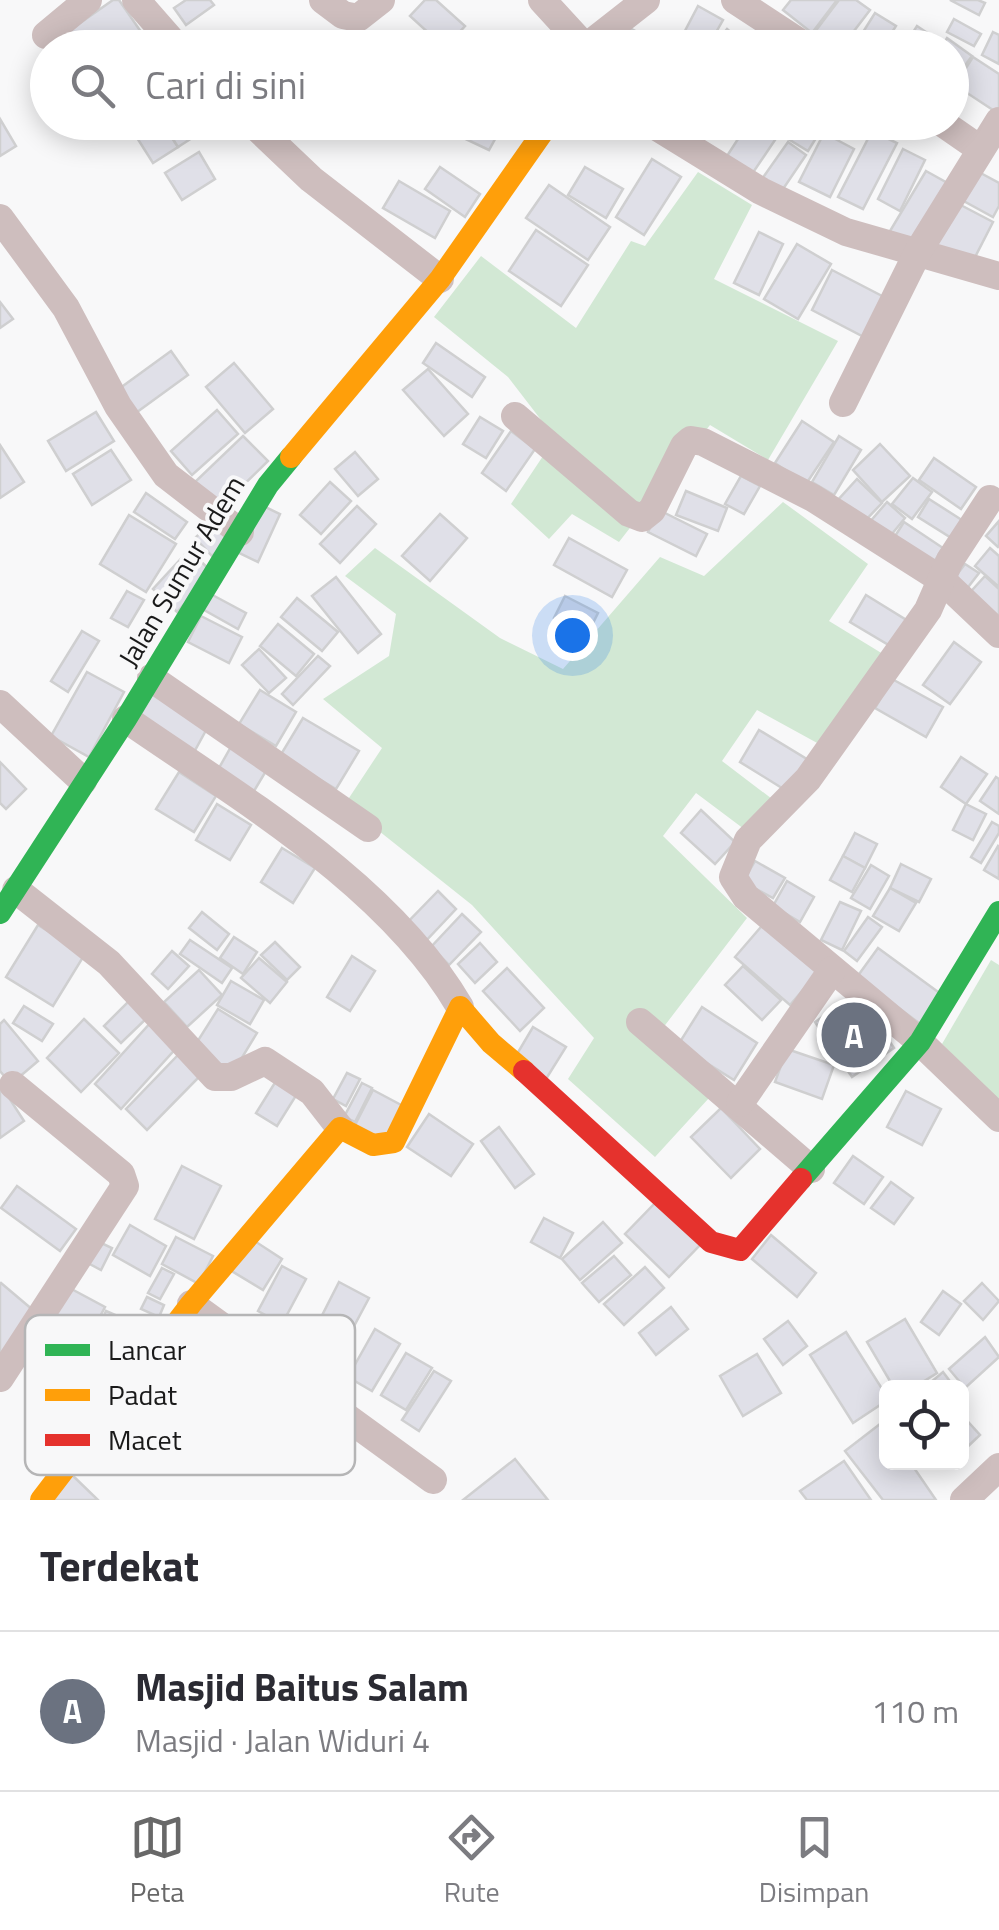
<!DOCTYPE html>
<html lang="id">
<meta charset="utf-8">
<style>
body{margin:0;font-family:"Titillium Web",sans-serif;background:#f2f2f3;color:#2b2b33}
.controls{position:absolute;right:30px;bottom:30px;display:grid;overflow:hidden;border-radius:15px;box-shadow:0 5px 25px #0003}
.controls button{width:90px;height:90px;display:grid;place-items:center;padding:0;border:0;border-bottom:2px solid #e1e1e2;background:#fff;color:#2b2b33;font:50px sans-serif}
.you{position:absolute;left:572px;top:635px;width:35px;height:35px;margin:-25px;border:8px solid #fff;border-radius:50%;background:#1a73e8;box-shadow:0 0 0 15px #1a73e833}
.badge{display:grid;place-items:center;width:65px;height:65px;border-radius:50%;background:#686868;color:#fff;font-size:32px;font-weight:700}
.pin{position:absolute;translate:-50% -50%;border:5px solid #fff;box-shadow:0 2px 10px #0006}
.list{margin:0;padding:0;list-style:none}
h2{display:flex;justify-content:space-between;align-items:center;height:130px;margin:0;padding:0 40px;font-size:42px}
h2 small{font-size:32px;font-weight:400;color:#7c7c81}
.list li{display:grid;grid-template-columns:65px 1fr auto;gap:30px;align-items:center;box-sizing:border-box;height:160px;padding:0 40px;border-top:2px solid #e1e1e2}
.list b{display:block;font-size:38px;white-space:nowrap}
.list p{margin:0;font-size:32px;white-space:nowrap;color:#7c7c81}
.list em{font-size:32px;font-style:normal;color:#7c7c81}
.icon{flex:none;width:55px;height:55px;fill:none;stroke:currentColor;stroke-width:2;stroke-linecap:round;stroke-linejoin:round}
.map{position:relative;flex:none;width:999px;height:1500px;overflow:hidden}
.search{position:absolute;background:#fff;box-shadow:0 5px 25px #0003;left:30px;right:30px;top:30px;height:110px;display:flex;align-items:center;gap:25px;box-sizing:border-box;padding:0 35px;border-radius:55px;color:#7c7c81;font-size:38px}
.sheet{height:290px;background:#fff}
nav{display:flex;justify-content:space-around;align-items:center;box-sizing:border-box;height:140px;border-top:2px solid #e1e1e2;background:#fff;font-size:28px;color:#7c7c81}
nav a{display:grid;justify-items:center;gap:5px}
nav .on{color:#686868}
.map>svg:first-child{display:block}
.green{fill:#d2e8d4}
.building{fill:#e0e0e8;stroke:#cfcfd0;stroke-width:2.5}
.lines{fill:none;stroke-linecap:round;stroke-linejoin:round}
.street{stroke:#cebebe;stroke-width:28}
.fast{stroke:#30b455;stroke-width:22}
.slow{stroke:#ff9f0a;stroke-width:22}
.jam{stroke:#e5322d;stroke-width:22}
.labels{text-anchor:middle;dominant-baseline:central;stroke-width:8;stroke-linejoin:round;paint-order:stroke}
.street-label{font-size:28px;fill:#1a1a1a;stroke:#f8f8f9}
.key{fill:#f8f8f9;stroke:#b5b5b6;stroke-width:2.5}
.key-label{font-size:28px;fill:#1a1a1a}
</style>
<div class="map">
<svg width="999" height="1500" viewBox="0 0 999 1500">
<rect width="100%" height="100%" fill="#f8f8f9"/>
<g class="green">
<path d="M698 172 752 205 714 279 838 341 768 460 710 425 619 542 572 514 549 539 511 504 555 438 508 377 434 317 481 256 576 328 631 241 645 246Z"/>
<path d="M783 502 868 564 829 621 883 654 819 744 757 710 722 761 776 802 748 832 696 793 663 836 747 918 656 1037 709 1098 655 1157 568 1079 594 1038 472 905 345 804 382 748 323 699 389 656 396 614 345 576 375 548 500 638 563 669 660 557 704 576Z"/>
<path d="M991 960 999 965V1102L942 1044Z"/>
</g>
<g class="building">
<path d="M113 0H119L148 42 141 48H67L60 37Z"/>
<path d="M186 0H210L214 5 186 25 174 8Z"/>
<path d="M425 0H436L465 26 445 48 410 16Z"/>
<path d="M791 0H837L812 33 783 10Z"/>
<path d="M839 0H856L870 10 841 48H824L811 37Z"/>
<path d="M950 0H978L985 3 979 15Z"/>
<path d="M698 6 723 20 707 48H676Z"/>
<path d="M875 13 896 26 884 45 863 32Z"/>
<path d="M954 19 981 34 974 46 947 32Z"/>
<path d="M620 23 647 37 641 48H608Z"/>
<path d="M917 26 938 40 933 48H903Z"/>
<path d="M727 29 749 48H712Z"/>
<path d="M993 32 999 35V64L982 55Z"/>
<path d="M947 38 972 56 952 83V48H941Z"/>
<path d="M973 57 999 74V114L955 85Z"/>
<path d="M0 119 16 146 0 156Z"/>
<path d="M127 122H162L178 147 153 163Z"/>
<path d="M162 122H191L198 134 178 147Z"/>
<path d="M443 122H484L500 130 489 150 440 127Z"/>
<path d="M749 122H762L779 134 752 174 727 156Z"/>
<path d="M794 122H826L808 151 785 137Z"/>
<path d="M872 131 897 143 863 209 838 197Z"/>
<path d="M824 133 854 149 830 197 799 182Z"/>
<path d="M788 142 806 155 781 192 762 179Z"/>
<path d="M903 149 925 160 900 211 878 199Z"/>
<path d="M199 152 215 179 182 200 165 173Z"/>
<path d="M652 159 681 177 644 235 616 217Z"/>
<path d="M440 167 480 194 465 217 425 189Z"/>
<path d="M585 167 623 189 606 218 568 195Z"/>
<path d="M975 170 999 183V206L993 217 960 199Z"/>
<path d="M926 171 951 185 914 245 890 231Z"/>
<path d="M399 181 450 211 435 238 383 208Z"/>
<path d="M549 185 610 227 588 260 526 218Z"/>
<path d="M953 201 993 222 972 263 932 243Z"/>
<path d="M536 230 588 265 561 306 509 271Z"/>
<path d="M759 232 783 244 759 295 734 283Z"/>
<path d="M797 244 831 264 798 319 764 299Z"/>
<path d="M832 270 884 297 864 337 812 310Z"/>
<path d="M0 302 13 319 0 328Z"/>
<path d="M436 343 485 377 472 397 423 363Z"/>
<path d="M171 351 188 375 133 415 116 391Z"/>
<path d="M234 363 273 409 245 433 206 387Z"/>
<path d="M428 369 468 414 444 436 403 390Z"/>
<path d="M217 410 238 434 192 475 171 451Z"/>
<path d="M96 412 114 441 66 471 48 441Z"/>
<path d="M480 417 503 431 486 458 463 444Z"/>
<path d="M802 421 834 442 806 484 775 463Z"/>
<path d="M511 431 535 449 506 491 482 473Z"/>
<path d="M243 436 268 461 220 508 195 482Z"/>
<path d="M839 436 861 450 834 495 812 482Z"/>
<path d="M880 444 910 476 882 502 853 470Z"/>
<path d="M0 445 24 482 0 498Z"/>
<path d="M111 450 131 480 92 505 73 474Z"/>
<path d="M355 452 378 479 358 496 335 469Z"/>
<path d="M934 458 976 487 961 509 919 480Z"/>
<path d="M741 476 760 486 744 514 725 504Z"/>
<path d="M913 478 932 492 912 519 892 504Z"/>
<path d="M857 479 882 503 862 524 837 501Z"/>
<path d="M330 482 351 501 321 534 300 515Z"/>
<path d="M686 491 727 508 718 531 676 515Z"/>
<path d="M146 493 187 522 175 539 134 512Z"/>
<path d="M929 499 965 522 953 539 918 517Z"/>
<path d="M887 502 905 518 887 540 868 524Z"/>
<path d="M259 504 280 514 258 562 237 552Z"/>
<path d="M357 506 376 524 340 563 320 544Z"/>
<path d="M659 510 707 534 696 556 648 532Z"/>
<path d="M440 514 467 538 430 581 402 556Z"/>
<path d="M129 515 176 544 146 592 100 564Z"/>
<path d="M214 520 231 538 212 556 195 538Z"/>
<path d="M999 521V546L998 547 986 536Z"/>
<path d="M904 522 943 548 929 570 890 544Z"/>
<path d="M569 538 627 570 612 597 554 565Z"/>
<path d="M990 548 999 556V587L975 566Z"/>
<path d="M189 550 213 573 177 612 153 589Z"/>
<path d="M965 564 979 573 962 595 949 585Z"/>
<path d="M985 576 999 589V617L965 598Z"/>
<path d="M336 577 381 634 358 653 312 596Z"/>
<path d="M127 591 144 600 128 627 111 618Z"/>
<path d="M205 591 246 613 238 629 197 606Z"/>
<path d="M866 595 908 621 892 647 850 622Z"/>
<path d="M565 596 598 613 587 635 554 618Z"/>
<path d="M297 598 338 632 322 651 281 617Z"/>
<path d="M201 616 242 637 229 663 188 642Z"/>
<path d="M278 624 314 654 296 676 260 646Z"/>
<path d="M82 631 99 641 68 692 51 681Z"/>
<path d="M954 642 981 662 950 704 923 685Z"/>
<path d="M259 649 286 678 269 693 242 665Z"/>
<path d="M318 656 330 666 293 705 282 694Z"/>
<path d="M87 672 124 692 89 757 51 736Z"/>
<path d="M892 679 943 707 926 737 875 708Z"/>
<path d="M260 690 296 712 276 746 239 724Z"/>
<path d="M154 691 210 723 193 754 136 722Z"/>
<path d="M303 718 359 751 336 789 280 756Z"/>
<path d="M759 730 810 761 790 793 740 762Z"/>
<path d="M232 745 269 766 251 796 215 775Z"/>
<path d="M961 757 987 774 966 804 941 787Z"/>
<path d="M0 762 26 789 6 809 0 803Z"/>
<path d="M179 772 216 796 194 832 156 809Z"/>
<path d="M996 777 999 779V814L980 801Z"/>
<path d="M217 804 251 825 230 860 196 840Z"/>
<path d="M966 804 986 814 973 840 953 830Z"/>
<path d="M701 810 735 842 715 864 681 833Z"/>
<path d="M992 822 999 826V833L981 863 971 857Z"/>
<path d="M855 833 877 844 865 868 843 856Z"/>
<path d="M998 846 999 847V879L984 870Z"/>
<path d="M282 848 315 868 293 903 261 882Z"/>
<path d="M843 856 865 868 852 892 830 880Z"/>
<path d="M755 861 785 878 773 898 743 882Z"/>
<path d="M901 864 931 879 919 902 890 888Z"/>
<path d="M871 865 889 876 870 909 851 898Z"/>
<path d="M787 881 814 897 800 922 773 906Z"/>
<path d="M890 888 916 903 899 931 873 916Z"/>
<path d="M438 891 456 909 422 945 403 927Z"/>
<path d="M840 902 861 911 842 950 821 940Z"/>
<path d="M202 912 229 934 217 950 189 928Z"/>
<path d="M462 914 481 932 449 965 431 947Z"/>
<path d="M868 917 882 927 857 961 844 951Z"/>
<path d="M766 921 821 969 790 1005 735 957Z"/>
<path d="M38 925 85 954 53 1006 6 977Z"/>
<path d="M234 937 257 952 243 974 220 958Z"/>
<path d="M190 940 232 968 222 983 180 954Z"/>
<path d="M275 942 300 967 287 980 261 955Z"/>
<path d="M480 943 497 962 475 983 458 964Z"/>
<path d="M878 948 945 997 923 1026 857 977Z"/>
<path d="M172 951 189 966 168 989 152 974Z"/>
<path d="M352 956 375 971 350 1011 327 997Z"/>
<path d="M259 958 287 982 270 1003 241 978Z"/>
<path d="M743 966 781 1000 762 1020 725 985Z"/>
<path d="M507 968 544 1008 520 1031 483 991Z"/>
<path d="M199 970 222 995 187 1027 164 1002Z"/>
<path d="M231 981 264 1000 250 1024 217 1005Z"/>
<path d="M857 993 894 1048 852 1077 815 1022Z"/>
<path d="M134 996 151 1014 121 1043 104 1026Z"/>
<path d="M24 1006 53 1024 42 1041 13 1023Z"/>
<path d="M702 1007 757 1043 734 1080 678 1045Z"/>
<path d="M218 1009 257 1033 232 1074 192 1050Z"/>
<path d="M84 1019 119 1053 81 1092 47 1058Z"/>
<path d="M4 1020 38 1061 11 1084 0 1071V1024Z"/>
<path d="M153 1020 179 1045 121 1109 95 1084Z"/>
<path d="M533 1027 566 1047 546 1079 514 1059Z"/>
<path d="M787 1049 834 1065 822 1099 775 1082Z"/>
<path d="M178 1055 200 1076 147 1130 126 1109Z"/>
<path d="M347 1073 360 1079 346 1106 333 1099Z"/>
<path d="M276 1081 297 1094 277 1126 256 1113Z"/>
<path d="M362 1083 372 1088 355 1122 344 1117Z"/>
<path d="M0 1084 24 1121 0 1138Z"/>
<path d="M373 1090 403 1106 383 1144 353 1129Z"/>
<path d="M906 1091 941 1109 922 1145 887 1127Z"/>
<path d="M721 1108 760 1149 731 1178 691 1137Z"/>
<path d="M429 1114 473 1144 451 1176 407 1147Z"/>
<path d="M499 1127 534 1174 515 1188 481 1141Z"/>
<path d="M853 1156 883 1177 864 1204 834 1183Z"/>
<path d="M182 1166 221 1186 194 1239 155 1219Z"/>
<path d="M891 1182 913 1198 894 1224 871 1208Z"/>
<path d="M17 1186 76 1229 60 1251 1 1208Z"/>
<path d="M658 1200 702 1243 669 1277 625 1234Z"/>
<path d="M544 1218 573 1233 560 1258 531 1242Z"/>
<path d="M603 1222 622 1243 580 1280 562 1259Z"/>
<path d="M130 1225 166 1246 150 1276 113 1255Z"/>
<path d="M771 1235 816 1273 797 1297 752 1259Z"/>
<path d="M176 1237 213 1256 199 1284 162 1264Z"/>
<path d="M250 1238 282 1259 263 1290 230 1270Z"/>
<path d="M97 1241 112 1248 101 1270 86 1262Z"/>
<path d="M614 1256 631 1275 599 1302 582 1283Z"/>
<path d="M282 1266 306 1279 282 1324 258 1311Z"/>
<path d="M645 1267 664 1288 624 1325 604 1304Z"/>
<path d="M162 1268 174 1274 160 1299 148 1293Z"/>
<path d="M339 1282 369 1298 337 1358 308 1343Z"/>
<path d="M1 1283 40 1316 0 1364V1284Z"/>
<path d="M982 1283 999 1301 983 1320 964 1301Z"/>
<path d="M64 1285 105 1307 88 1339 53 1318Z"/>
<path d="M943 1291 961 1304 939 1335 921 1322Z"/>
<path d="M147 1297 164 1305 159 1317 141 1309Z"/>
<path d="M671 1307 688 1329 656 1355 639 1333Z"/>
<path d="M186 1310 220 1327 204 1362 170 1345Z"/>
<path d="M106 1311 154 1332 140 1362 93 1340Z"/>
<path d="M905 1319 937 1373 913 1388H894L867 1342Z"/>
<path d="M788 1321 807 1346 783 1365 764 1339Z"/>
<path d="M375 1329 400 1344 372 1391 348 1377Z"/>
<path d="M846 1332 886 1395V1401L853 1423 810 1355Z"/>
<path d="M985 1337 999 1357 965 1388 949 1369Z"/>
<path d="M406 1353 432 1368 406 1410 381 1395Z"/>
<path d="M757 1354 781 1393 743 1416 720 1376Z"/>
<path d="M434 1371 451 1381 419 1431 402 1420Z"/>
<path d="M943 1372 955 1388H924Z"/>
<path d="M962 1415 980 1435 962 1452Z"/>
<path d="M880 1424 886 1432V1462H910L936 1500H883L845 1451Z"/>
<path d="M515 1459 548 1500H463Z"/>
<path d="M844 1461 871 1500H807L800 1491Z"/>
<path d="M71 1474 98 1500H46Z"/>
</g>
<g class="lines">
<g class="street">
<path d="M136 0 178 48"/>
<path d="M323 0 343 15 358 18 381 0"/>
<path d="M542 0 586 48"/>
<path d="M735 0 808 48"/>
<path d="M46 35 88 0"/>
<path d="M586 47 646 0"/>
<path d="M251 122 311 179 440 279"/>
<path d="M649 122 761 191 846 232 999 276"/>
<path d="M941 122 980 149"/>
<path d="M0 218 66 308 118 406 166 475 240 532"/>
<path d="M843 403 919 250 999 121"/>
<path d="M515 416 629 513 642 518 652 510 684 446 691 440 703 442 813 498 942 580 999 634"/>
<path d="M990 499 950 560 928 610 808 779 748 840 733 877 746 897 920 1042 999 1118"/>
<path d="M151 678 368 828"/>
<path d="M0 704 83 781"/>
<path d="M126 719C240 798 389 885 460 1007"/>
<path d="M16 890 109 963 215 1077H231L265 1061 312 1092 340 1128"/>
<path d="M640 1022 811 1169"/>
<path d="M740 1103 832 970"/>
<path d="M191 1304 433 1480"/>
<path d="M0 1378 125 1186 121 1174 13 1085"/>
<path d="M964 1500 999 1467"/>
</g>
<g class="fast">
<path d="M0 913 126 719 268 485 291 457"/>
<path d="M801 1179 920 1042 999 912"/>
</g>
<g class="slow">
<path d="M291 457 440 279 550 122"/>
<path d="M41 1500 191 1304 340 1128 373 1145 394 1142 460 1007 491 1043 524 1071"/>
</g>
<path class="jam" d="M524 1071 711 1242 740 1250 801 1179"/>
</g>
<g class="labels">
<g class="street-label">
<text transform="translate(181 571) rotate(-59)">Jalan Sumur Adem</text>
</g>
</g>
<rect x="25" y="1315" width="330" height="160" rx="15" class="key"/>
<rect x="45" y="1344" width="45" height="12" fill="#30b455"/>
<rect x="45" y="1389" width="45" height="12" fill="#ff9f0a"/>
<rect x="45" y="1434" width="45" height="12" fill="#e5322d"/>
<g class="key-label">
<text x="108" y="1360">Lancar</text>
<text x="108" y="1405">Padat</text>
<text x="108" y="1450">Macet</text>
</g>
</svg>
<div class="controls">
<button><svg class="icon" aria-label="locate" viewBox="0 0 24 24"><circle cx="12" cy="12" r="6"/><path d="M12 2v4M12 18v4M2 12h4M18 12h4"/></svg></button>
</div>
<div class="you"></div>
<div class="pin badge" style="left:854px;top:1035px;background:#6b7280">A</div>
<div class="search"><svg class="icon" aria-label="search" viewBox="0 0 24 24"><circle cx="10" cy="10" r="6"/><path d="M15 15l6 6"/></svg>Cari di sini</div>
</div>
<section class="sheet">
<h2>Terdekat<small></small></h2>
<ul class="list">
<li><span class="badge" style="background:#6b7280">A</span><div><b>Masjid Baitus Salam</b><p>Masjid · Jalan Widuri 4</p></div><em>110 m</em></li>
</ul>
</section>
<nav>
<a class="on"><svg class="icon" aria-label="map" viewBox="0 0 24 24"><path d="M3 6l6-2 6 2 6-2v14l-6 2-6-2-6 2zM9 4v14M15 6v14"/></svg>Peta</a>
<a><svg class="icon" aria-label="directions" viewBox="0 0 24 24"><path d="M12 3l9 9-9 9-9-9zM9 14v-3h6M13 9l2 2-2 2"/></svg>Rute</a>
<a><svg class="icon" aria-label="saved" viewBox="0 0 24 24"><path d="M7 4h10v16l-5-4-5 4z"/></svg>Disimpan</a>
</nav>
